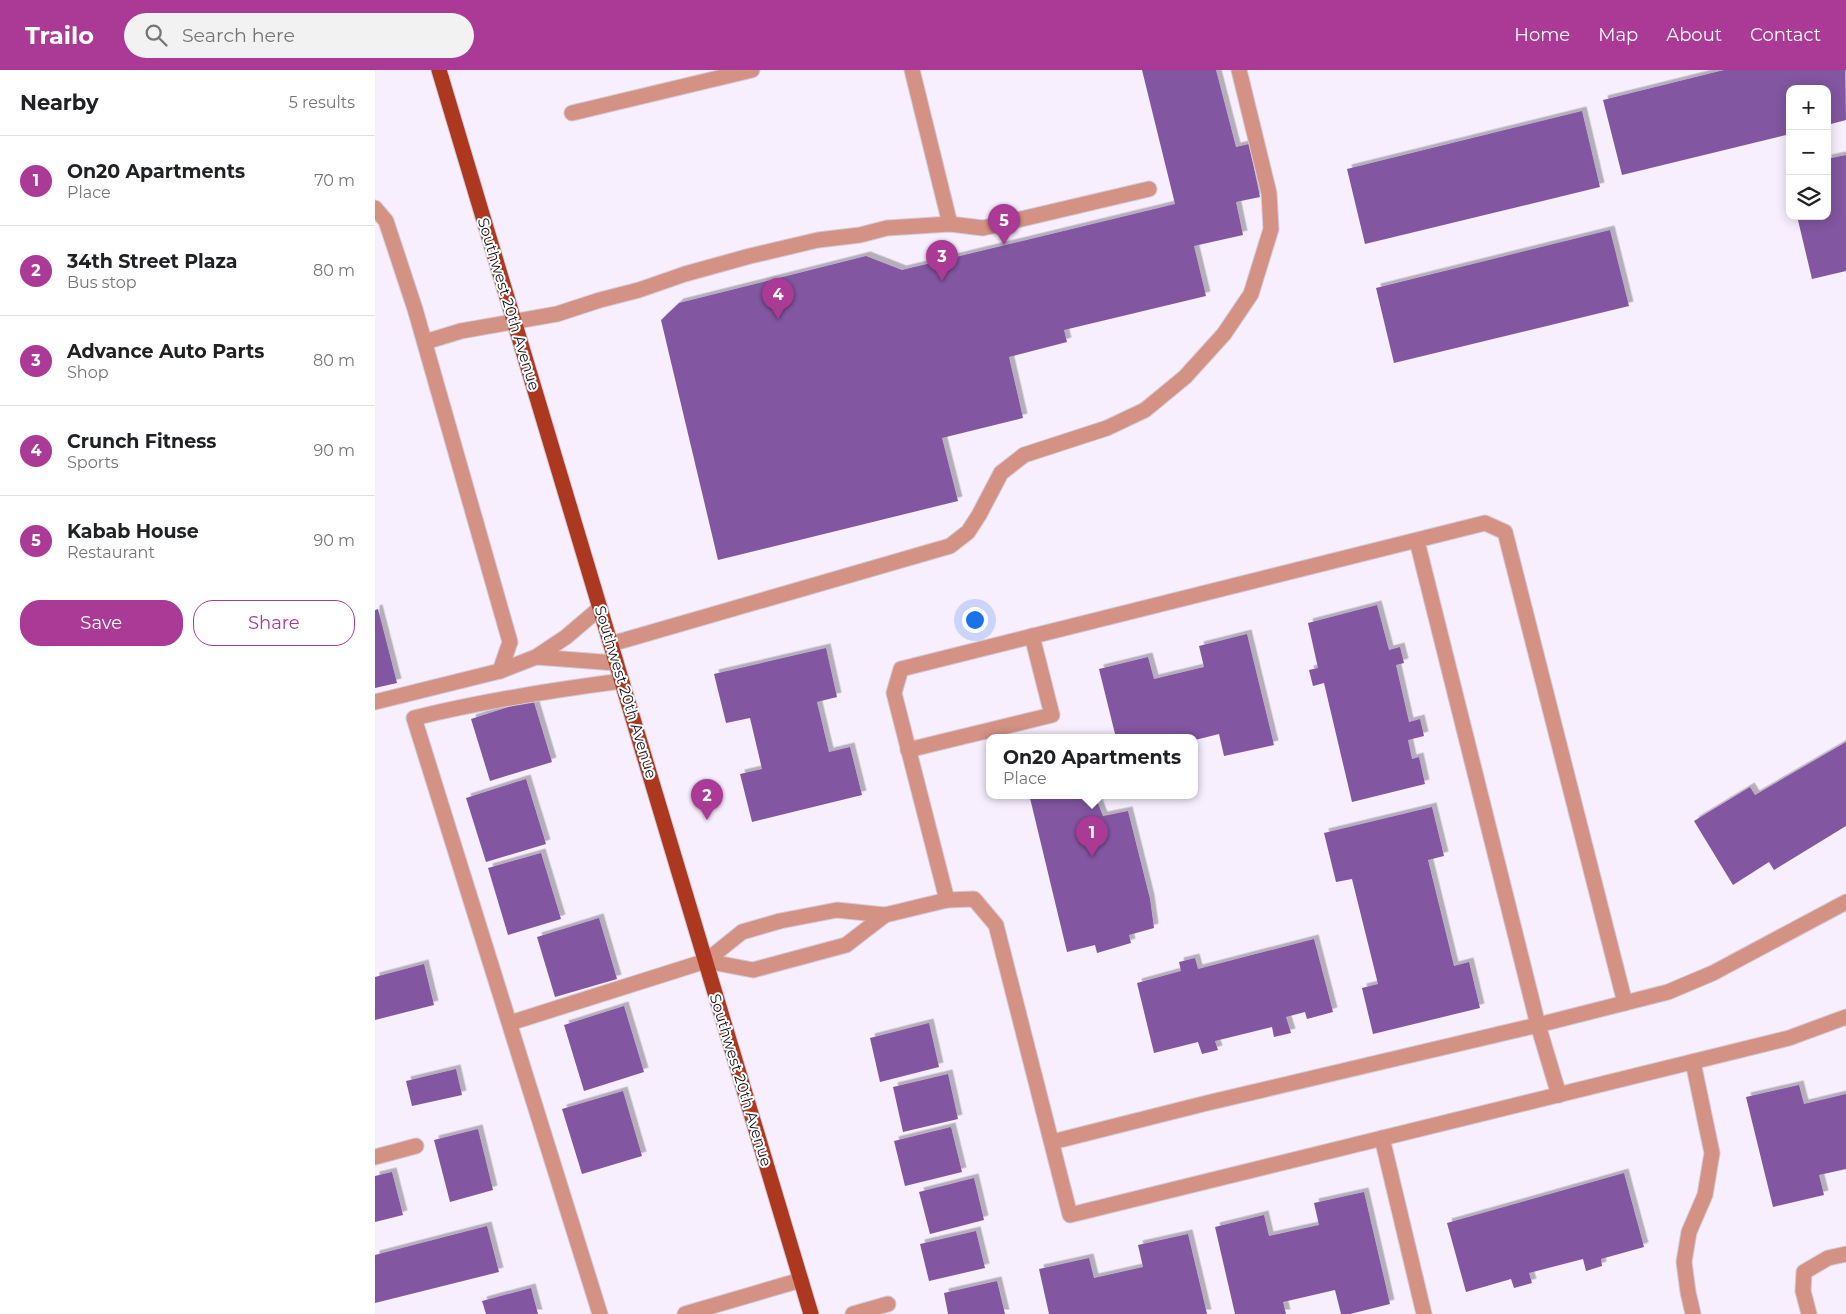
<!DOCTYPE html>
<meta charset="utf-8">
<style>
body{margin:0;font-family:Montserrat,sans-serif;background:#f2f2f2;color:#202124}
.controls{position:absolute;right:15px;top:15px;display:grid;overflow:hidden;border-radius:10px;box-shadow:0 2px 12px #0003}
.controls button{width:45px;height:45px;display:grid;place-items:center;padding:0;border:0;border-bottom:1px solid #e0e0e0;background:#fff;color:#202124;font:25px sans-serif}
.you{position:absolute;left:599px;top:549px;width:18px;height:18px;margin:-12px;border:4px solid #fff;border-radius:50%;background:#1a73e8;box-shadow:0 0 0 8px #1a73e833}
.badge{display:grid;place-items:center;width:32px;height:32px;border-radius:50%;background:#aa3a96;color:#fff;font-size:16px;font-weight:700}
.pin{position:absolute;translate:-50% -41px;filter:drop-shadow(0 1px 2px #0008)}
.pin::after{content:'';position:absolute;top:26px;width:18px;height:15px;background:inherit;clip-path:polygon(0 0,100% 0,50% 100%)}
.popup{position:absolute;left:611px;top:664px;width:212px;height:65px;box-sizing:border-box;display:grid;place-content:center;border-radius:10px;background:#fff;filter:drop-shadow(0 1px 4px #0005);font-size:16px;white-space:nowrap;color:#757577}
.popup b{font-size:19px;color:#202124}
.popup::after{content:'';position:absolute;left:50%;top:100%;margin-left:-10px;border:10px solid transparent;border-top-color:#fff}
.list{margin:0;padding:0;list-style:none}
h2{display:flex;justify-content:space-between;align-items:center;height:65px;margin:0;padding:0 20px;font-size:21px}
h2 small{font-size:16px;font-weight:400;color:#757577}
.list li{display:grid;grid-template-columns:32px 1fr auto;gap:15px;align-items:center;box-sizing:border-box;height:90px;padding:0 20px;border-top:1px solid #e0e0e0}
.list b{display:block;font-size:19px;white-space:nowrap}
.list p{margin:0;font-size:16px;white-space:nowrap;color:#757577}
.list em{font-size:16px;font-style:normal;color:#757577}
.actions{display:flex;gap:10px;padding:15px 20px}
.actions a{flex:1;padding:11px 0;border:1px solid #aa3a96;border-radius:20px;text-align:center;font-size:18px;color:#aa3a96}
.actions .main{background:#aa3a96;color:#fff}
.icon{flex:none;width:28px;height:28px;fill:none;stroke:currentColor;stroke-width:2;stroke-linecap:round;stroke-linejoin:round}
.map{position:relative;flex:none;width:1471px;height:1244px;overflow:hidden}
header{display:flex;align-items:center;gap:30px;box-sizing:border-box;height:70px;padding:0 25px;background:#aa3a96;color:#fff}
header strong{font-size:24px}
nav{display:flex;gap:28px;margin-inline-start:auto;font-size:18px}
.search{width:350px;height:45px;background:#f2f2f2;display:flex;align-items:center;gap:12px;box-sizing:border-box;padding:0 18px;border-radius:28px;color:#757577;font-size:19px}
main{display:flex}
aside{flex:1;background:#fff}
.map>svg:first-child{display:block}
.building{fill:#8256a1;filter:url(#shadow)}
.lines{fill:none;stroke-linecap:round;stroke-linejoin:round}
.minor-casing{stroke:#d3cbd9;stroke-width:17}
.major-casing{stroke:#d3cbd9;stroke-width:17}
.minor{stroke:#d39283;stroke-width:15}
.major{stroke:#ac3820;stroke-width:15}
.labels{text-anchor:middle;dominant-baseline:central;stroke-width:4;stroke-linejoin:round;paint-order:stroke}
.street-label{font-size:15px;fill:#151218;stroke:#fff}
</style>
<header>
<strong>Trailo</strong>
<div class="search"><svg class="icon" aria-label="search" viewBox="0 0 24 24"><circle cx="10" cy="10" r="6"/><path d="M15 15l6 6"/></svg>Search here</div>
<nav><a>Home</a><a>Map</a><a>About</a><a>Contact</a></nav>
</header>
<main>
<aside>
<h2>Nearby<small>5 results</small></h2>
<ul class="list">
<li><span class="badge">1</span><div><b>On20 Apartments</b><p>Place</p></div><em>70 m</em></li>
<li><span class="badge">2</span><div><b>34th Street Plaza</b><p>Bus stop</p></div><em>80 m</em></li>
<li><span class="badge">3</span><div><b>Advance Auto Parts</b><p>Shop</p></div><em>80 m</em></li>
<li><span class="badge">4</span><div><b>Crunch Fitness</b><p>Sports</p></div><em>90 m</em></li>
<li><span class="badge">5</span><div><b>Kabab House</b><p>Restaurant</p></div><em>90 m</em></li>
</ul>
<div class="actions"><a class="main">Save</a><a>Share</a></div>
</aside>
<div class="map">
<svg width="1471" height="1244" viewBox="0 0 1471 1244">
<defs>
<filter id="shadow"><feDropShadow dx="4.5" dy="-4.5" stdDeviation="0" flood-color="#0004"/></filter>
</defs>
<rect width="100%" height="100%" fill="#f7eefe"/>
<g class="building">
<path d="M767 0H841L861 77 874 74 885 127 861 132 868 165 819 176 831 226 689 260 692 272 634 287 648 348 567 368 583 431 343 490 286 250 304 233 491 186 527 200 800 134Z"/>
<path d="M1349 0H1470L1471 50 1452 55V19H1415V64L1247 105 1228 30Z"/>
<path d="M1207 41 1225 117 990 174 972 99Z"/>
<path d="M1471 85V201L1437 209 1422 146H1452V89Z"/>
<path d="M1235 160 1254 236 1019 293 1001 218Z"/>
<path d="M1002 535 1014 580 1025 577 1029 593 1021 595 1034 652 1045 649 1049 666 1033 670 1037 689 1044 687 1050 714 977 732 949 613 938 616 934 600 943 598 933 553Z"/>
<path d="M3 539 22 613 0 618V540Z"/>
<path d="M872 564 899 675 849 686 844 664 820 670V668H741L724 599 773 587 779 609 829 597 824 576Z"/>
<path d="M451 578 462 627 442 632 454 682 475 677 487 725 377 752 365 704 387 699 375 648 351 653 339 604Z"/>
<path d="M158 629 177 692 115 711 96 649Z"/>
<path d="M1471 672V756L1399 800 1394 792 1358 815 1319 751 1375 717 1380 725Z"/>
<path d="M151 709 171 774 111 792 91 728Z"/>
<path d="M667 726H720L728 746 753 741 775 829 779 858 754 865 756 873 722 883 720 875 692 882 655 728Z"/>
<path d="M1057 737 1069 786 1053 790 1079 896 1094 892 1105 938 998 964 987 918 1003 914 977 809 961 812 949 763Z"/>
<path d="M166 783 186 849 133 865 113 798Z"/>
<path d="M224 848 242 909 180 927 162 867Z"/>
<path d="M939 869 958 942 932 949 930 942 911 947 916 963 899 967 897 957 840 971 843 980 827 984 823 972 779 983 762 913 806 901 804 892 820 888 823 899Z"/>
<path d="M49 894 59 935 0 950V907Z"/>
<path d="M249 936 269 1002 209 1021 189 955Z"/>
<path d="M554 953 564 997 505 1012 495 968Z"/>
<path d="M81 999 87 1025 37 1036 31 1011Z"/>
<path d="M573 1004 583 1049 528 1062 518 1017Z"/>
<path d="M1424 1015 1429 1034 1471 1024V1099L1444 1105 1449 1125 1398 1137 1371 1027Z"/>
<path d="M248 1021 267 1086 207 1104 187 1039Z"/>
<path d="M576 1057 587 1102 530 1116 519 1071Z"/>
<path d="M103 1059 118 1120 75 1132 59 1070Z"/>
<path d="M17 1102 28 1145 0 1152V1106Z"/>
<path d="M1249 1103 1269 1177 1226 1189 1227 1196 1211 1201 1208 1189 1154 1203 1157 1213 1139 1218 1136 1209 1091 1222 1072 1153Z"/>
<path d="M599 1108 609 1150 555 1164 544 1122Z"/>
<path d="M989 1122 1015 1234 975 1244H966L960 1220 908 1232 911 1244H860L840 1157 889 1145 894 1166 944 1155 939 1133Z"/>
<path d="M112 1156 124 1202 0 1233V1185Z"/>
<path d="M601 1161 610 1198 554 1211 545 1174Z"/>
<path d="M813 1164 832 1244H674L664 1199 714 1188 719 1208 768 1197 763 1175Z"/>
<path d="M622 1211 630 1244H573L569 1223Z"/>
<path d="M156 1218 163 1244H111L107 1231Z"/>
</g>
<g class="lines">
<defs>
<g id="minor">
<path d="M537 0 575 154"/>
<path d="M197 43 377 0"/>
<path d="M0 138 11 151 40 239 135 572 125 601"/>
<path d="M50 272 86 261 182 244 225 230 264 220 310 204 375 186 443 170 485 165 512 158 575 154 608 158 774 119"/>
<path d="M1042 471 1163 955 1184 1025"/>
<path d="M236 574 575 476 593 462 604 445 626 403 649 385 732 358 770 340 810 307 849 264 876 224 896 159 894 123 864 0"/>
<path d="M161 587 241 593"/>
<path d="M0 632 125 601 161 587 191 567 225 538"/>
<path d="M533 680 677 645 657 566"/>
<path d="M572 830 519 623 526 599 1110 453 1130 462 1250 933"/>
<path d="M331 891 378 900 471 875 510 845"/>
<path d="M135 953 331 891 367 862 405 851 462 840 510 845 572 830 599 829 621 855 695 1145 1414 968 1471 947"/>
<path d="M1318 992 1337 1083 1330 1125 1314 1162 1309 1192 1313 1222 1318 1244"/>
<path d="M1007 1068 1049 1244"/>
<path d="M677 1072 832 1033 1163 955 1293 922 1338 903 1471 832"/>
<path d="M0 1087 41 1076"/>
<path d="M225 1244 39 648C108 631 177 620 247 611"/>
<path d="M310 1244 426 1210"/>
<path d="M478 1244 513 1234"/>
<path d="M1434 1244 1428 1221 1429 1202 1453 1188 1471 1184"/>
</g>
<path id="major" d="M64 0 436 1244"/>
</defs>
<use href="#minor" class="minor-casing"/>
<use href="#major" class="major-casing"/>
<use href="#minor" class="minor"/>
<use href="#major" class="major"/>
</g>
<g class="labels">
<g class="street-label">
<text transform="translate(134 234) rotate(73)">Southwest 20th Avenue</text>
<text transform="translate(251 622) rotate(73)">Southwest 20th Avenue</text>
<text transform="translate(366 1010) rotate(73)">Southwest 20th Avenue</text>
</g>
</g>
</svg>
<div class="controls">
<button>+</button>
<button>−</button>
<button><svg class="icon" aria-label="layers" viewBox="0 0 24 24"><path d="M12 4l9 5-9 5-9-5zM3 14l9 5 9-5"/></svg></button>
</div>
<div class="you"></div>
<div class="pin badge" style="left:717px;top:787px">1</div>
<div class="popup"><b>On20 Apartments</b>Place</div>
<div class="pin badge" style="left:332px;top:750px">2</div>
<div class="pin badge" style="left:567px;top:211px">3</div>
<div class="pin badge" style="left:403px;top:249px">4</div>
<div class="pin badge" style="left:629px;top:175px">5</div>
</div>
</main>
